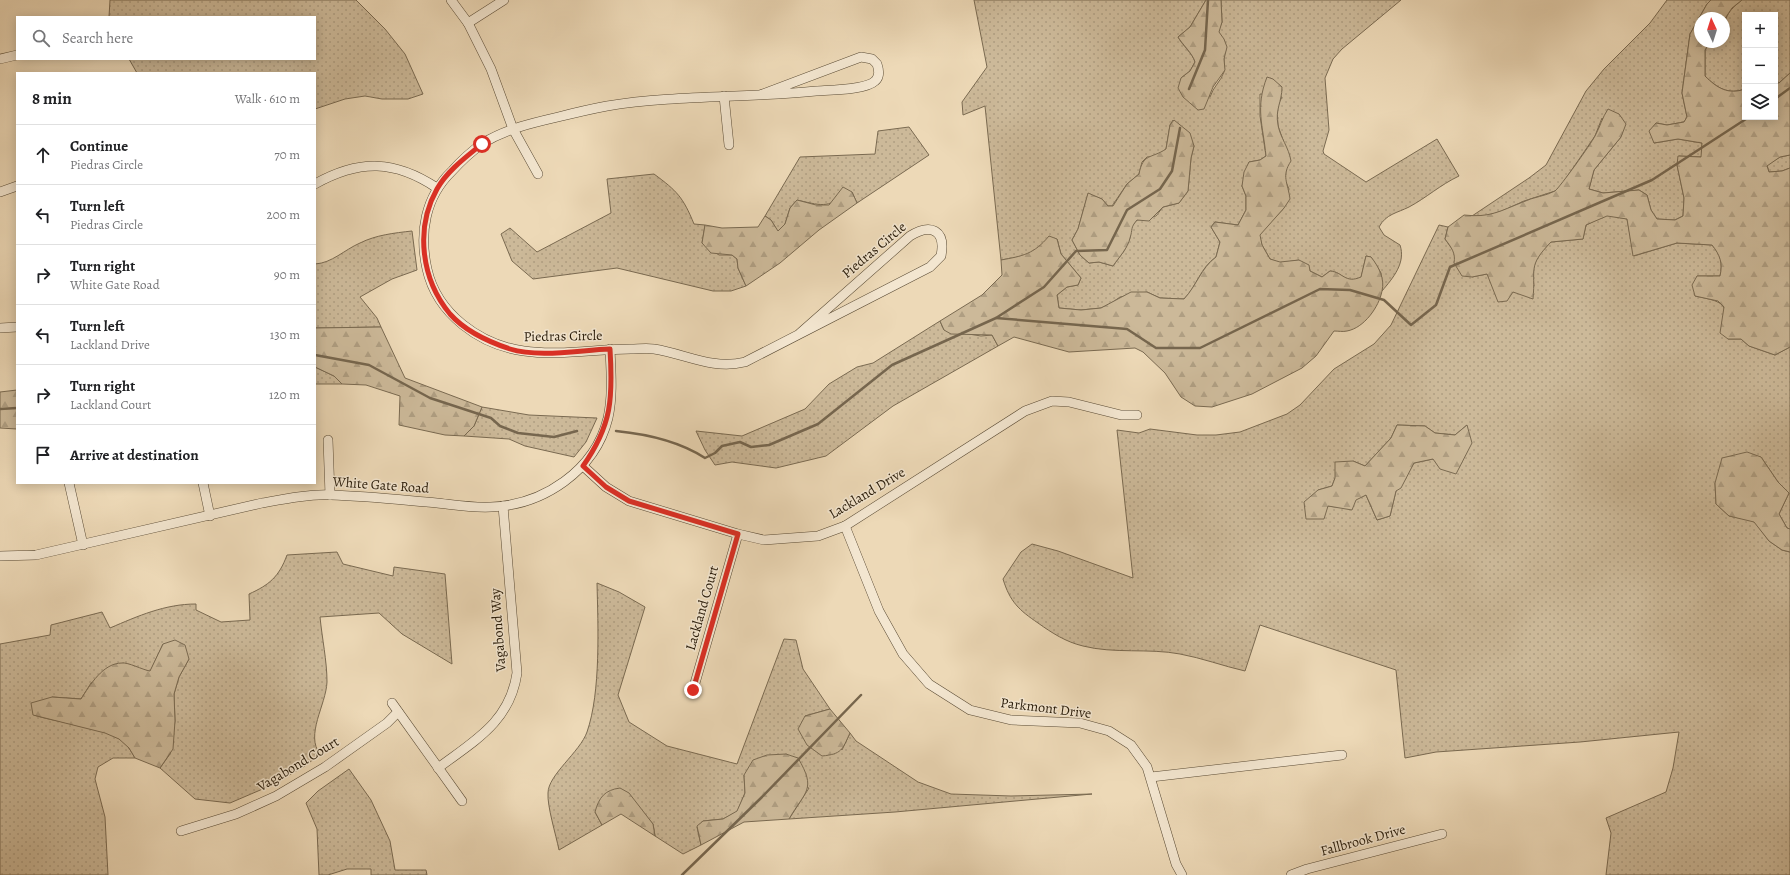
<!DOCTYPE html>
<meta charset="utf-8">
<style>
body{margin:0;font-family:Alegreya,serif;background:#f6f6f6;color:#202124}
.controls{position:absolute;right:12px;top:12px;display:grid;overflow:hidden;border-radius:0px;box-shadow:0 2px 10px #0003}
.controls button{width:36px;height:36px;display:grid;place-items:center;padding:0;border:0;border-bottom:1px solid #e0e0e0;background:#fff;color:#202124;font:20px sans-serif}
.compass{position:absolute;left:1694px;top:12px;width:36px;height:36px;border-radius:50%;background:#fff;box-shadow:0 2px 10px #0003;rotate:356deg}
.stop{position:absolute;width:12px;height:12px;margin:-9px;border:3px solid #d93025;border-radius:50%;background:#fff}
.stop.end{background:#d93025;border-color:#fff;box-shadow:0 1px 4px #0008}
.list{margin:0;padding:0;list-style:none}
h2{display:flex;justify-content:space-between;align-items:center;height:52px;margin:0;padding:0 16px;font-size:17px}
h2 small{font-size:13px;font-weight:400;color:#757577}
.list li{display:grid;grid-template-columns:26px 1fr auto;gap:12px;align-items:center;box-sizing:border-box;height:60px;padding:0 16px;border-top:1px solid #e0e0e0}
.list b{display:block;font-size:15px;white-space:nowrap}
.list p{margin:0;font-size:13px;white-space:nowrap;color:#757577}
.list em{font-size:13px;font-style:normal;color:#757577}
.icon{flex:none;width:22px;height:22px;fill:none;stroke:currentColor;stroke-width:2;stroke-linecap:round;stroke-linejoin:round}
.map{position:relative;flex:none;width:1790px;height:875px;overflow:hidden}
.search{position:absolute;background:#fff;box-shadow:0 2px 10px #0003;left:16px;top:16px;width:300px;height:44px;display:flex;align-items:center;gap:10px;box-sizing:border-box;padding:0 14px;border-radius:0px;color:#757577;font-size:15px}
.panel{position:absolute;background:#fff;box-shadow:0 2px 10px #0003;left:16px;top:72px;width:300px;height:412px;border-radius:0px}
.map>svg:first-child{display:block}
.grass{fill:url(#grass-dots);stroke:#7a6a51;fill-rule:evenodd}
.forest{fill:url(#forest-firs);stroke:#7a6a51}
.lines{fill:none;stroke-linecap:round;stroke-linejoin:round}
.stream{stroke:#76664e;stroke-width:2.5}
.street-casing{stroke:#594a34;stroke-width:10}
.street{stroke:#f3e6d0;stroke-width:9}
.route{stroke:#d93025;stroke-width:5}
.labels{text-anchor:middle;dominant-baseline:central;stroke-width:3;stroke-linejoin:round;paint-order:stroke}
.street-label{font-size:14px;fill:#281b09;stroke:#f3e6d0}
</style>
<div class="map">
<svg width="1790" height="875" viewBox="0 0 1790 875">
<defs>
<pattern id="grass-dots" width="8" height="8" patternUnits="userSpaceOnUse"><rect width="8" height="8" fill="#ccb999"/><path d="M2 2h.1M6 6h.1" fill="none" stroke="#af9e82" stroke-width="1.8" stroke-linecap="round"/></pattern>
<pattern id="forest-firs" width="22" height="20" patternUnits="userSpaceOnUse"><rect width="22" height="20" fill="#ccb999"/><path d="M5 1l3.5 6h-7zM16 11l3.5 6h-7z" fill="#af9e82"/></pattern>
</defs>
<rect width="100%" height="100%" fill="#edd9b7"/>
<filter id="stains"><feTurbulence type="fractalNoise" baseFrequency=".005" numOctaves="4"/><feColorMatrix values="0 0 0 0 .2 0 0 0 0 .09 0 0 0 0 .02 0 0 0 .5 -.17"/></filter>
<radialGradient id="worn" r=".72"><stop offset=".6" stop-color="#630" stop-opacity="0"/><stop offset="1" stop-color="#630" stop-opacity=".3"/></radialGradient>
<g class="grass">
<path d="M110 0H356L385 29 405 54 423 94 408 99H382L365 96 345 99 315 109V73H137L129 59H315V17H109Z"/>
<path d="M974 0H1206L1190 27 1178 37C1182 45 1193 54 1195 62L1190 71 1181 78 1210 97C1213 87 1221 81 1224 72 1225 68 1224 63 1224 59 1225 45 1228 44 1218 32L1222 22 1221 0H1401L1342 49 1333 59 1325 78 1329 130 1323 151 1324 154 1366 182 1437 139 1459 176C1440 185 1426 198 1409 207 1397 213 1386 214 1379 227L1384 235 1400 245C1406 263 1393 278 1382 291L1381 273 1371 257 1366 256 1361 278C1344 284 1343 272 1330 271L1322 277 1310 271 1299 260 1280 263 1270 259 1262 245 1259 235 1284 208 1289 189 1285 180 1286 168 1283 140 1278 126 1277 107 1282 97 1260 94V116L1266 156 1260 160 1249 162 1242 186 1246 196V210L1238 225 1215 222 1211 227 1220 242 1216 257C1200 268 1197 286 1184 299L1160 298 1147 292 1120 297 1110 304 1101 308 1081 310 1059 308 1057 295 1067 287 1078 285 1081 278 1061 254 1057 239 1024 256 1001 260 985 106 963 115 962 102 987 67ZM1173 120 1194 146 1191 158 1188 191 1179 203 1163 207 1156 216 1137 220 1131 227 1130 238 1124 251 1113 266 1099 262 1089 263 1080 255 1072 240 1078 229 1088 194 1102 199 1108 206H1112L1127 184 1139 174 1142 162 1147 157 1157 156 1166 149 1170 125Z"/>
<path d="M1667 0H1711L1707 4 1690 34 1682 93 1687 117 1684 122 1667 125 1656 123 1654 143 1678 139 1702 143V157L1679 156 1677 165 1684 198 1683 216 1675 220 1657 219 1651 210 1647 195 1639 190 1603 193 1589 189 1594 170 1621 137 1602 118 1595 136 1562 184 1555 191 1524 201 1502 211 1482 217 1472 216 1529 178 1546 165 1586 91 1604 69 1650 23Z"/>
<path d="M1742 0H1790V73L1779 83H1775V15H1745V89C1728 95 1717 88 1705 76V50L1710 42H1724C1724 20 1724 14 1742 0Z"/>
<path d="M909 127 929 155 857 203 852 192C826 207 827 207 797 200L790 208 785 224 778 232 771 220 765 216 800 157 875 154 878 131Z"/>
<path d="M1790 155V168L1782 171 1769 172 1767 165 1780 157Z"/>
<path d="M654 174C677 191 683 197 694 224L705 225 702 243 719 255H732L737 259 738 268 746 286 731 291H713L617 268 533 279 512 261 501 234 510 228 537 252 611 213 607 179Z"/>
<path d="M1607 215 1627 219 1634 256 1677 243 1712 245C1721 255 1723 263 1720 276H1697L1695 296C1731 303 1724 304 1728 339H1741L1749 346 1775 355 1790 347V529L1787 528 1779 514 1789 493 1778 482 1761 457 1715 483 1716 504 1729 516 1754 521 1769 541 1782 550 1790 552V875H1606L1611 833 1606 818 1666 792 1673 768 1679 732 1580 742 1436 752 1405 758 1396 670 1260 625 1245 671C1223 666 1202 658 1180 654 1149 648 1114 654 1083 646 1066 642 1052 633 1038 623 1019 610 1010 602 1003 579L1021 552 1032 544 1058 551 1133 578 1117 430 1139 433 1150 429 1197 435H1216L1240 432 1287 414 1300 405 1334 369 1374 344 1391 325 1439 225 1448 227 1445 239 1472 277 1487 274 1513 292 1534 286C1531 264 1536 257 1551 242L1583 239 1586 225ZM1397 425 1425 426 1435 433 1455 435 1467 425 1433 459 1414 463 1396 491 1390 516 1377 520 1366 495 1336 507 1328 506 1318 490 1332 486 1335 478 1353 461 1365 466 1391 438Z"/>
<path d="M412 231 417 270 392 279 360 297 377 318 381 327 315 328V264C332 263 344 250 360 243 376 235 394 233 412 231Z"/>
<path d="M940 321 944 330 981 336 992 335 998 346 893 406 826 456 776 468 732 462 715 465 705 450 696 431 742 436 805 409 829 384 857 367 873 363Z"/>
<path d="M315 367 334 376 342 384H315Z"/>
<path d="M482 407 529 415 597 418 586 442 574 457 525 446 509 439 464 436 474 426Z"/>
<path d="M337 552 343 564 393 576 394 567 445 574 452 664 402 634 379 613 320 617C322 638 327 661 327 682 326 705 305 735 320 754L305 766 272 785 230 803 195 799 160 768 170 754 175 721 174 694 179 677 189 659 163 644 150 672 123 663 91 683 81 699 52 697 34 715C58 723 100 726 120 739 127 744 131 751 135 758H113L98 767 95 779 105 817 108 875H0V644L50 635 51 625 102 612 110 628C138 616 165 604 196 604V610L221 622 250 620 249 594C269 585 279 577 287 555Z"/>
<path d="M597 583 619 592 645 607 618 695 629 722 667 746 737 764 784 639 796 640 803 669 830 709 805 716 842 750 850 733 856 741 918 782 951 794 1011 796 1092 794 895 812 789 819 809 788 744 775 745 793 737 812 723 819 703 821 697 827 701 845 683 854 655 836 653 824 641 810 595 812 602 825 559 850C556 835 547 806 548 793 548 775 580 752 587 732 601 692 598 625 597 583Z"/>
<path d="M349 769 371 800 390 841 395 870H426L427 875H371V869H347L328 875H319L317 829 306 803 318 791Z"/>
</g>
<g class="forest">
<path d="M1206 0H1221L1222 22 1219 32 1224 39 1227 47 1224 59 1225 70 1213 87 1204 109 1198 110 1183 97 1178 88 1181 78 1190 71 1195 62C1193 54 1182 44 1178 37L1190 27Z"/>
<path d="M1711 0H1742L1732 8 1724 20V18H1700V42H1710L1705 50V76C1717 88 1728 95 1745 89V117H1775V83H1779L1790 73V155L1780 157 1767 166 1769 172 1782 171 1790 168V347L1775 355 1749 346 1741 339H1728L1720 333 1724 307 1718 301 1695 296 1692 285 1697 276H1720C1723 263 1720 255 1712 245L1677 243 1633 256 1627 219 1607 216 1586 225 1583 239 1551 242C1527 267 1536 268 1533 299L1513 292 1507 301 1498 302 1487 274 1472 277 1462 276 1454 263C1456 253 1451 247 1445 239L1448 227 1464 215C1490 218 1500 211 1523 202 1533 197 1546 196 1555 191 1560 187 1591 144 1595 136 1600 127 1602 118 1608 109L1619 114 1626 124 1621 137 1594 170 1589 189 1603 193 1639 190 1647 195 1651 210 1657 219 1675 220 1683 216 1684 198 1677 165 1678 156 1701 157 1702 143 1678 139 1654 143 1649 131 1656 123 1667 125 1684 122 1687 117 1682 93 1690 34 1707 4Z"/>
<path d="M1267 77 1273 79 1282 87C1282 102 1275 109 1278 125 1280 137 1289 148 1291 161 1281 176 1288 183 1290 199L1284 208 1260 235 1262 245 1270 259 1280 262 1299 260 1309 265 1310 271 1322 277 1330 271C1343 272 1345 284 1361 277L1366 256 1371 257C1379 267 1385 279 1382 291 1379 307 1364 328 1347 331 1343 332 1338 331 1334 331L1316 356 1302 368 1252 394 1212 407 1195 406 1181 397 1165 373 1143 352 1135 348 1069 352 1014 337 998 346 992 335 951 334 944 330 940 321 982 295 1002 275 1001 260C1023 256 1034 254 1049 236L1057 239 1061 254 1081 278 1078 285 1067 287 1057 295 1059 308 1081 310 1101 308 1131 292H1147L1160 298 1184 299C1197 285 1201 268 1216 257L1220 242 1211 227 1215 222 1238 225 1246 210V196L1242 186 1244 172 1249 162 1260 160 1266 156C1263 125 1255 108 1267 77Z"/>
<path d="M1174 120 1190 133 1194 146 1191 158 1188 191 1179 203 1163 207 1149 221 1137 220C1130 228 1133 229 1130 238 1128 248 1119 257 1113 266L1099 262 1089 263 1080 255 1072 240 1078 229 1088 193 1102 199 1108 206H1113L1127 184 1139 174C1143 153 1151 159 1166 149L1170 125Z"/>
<path d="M843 187 852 192 857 203 819 230 780 263 746 286 738 268 737 259 732 255 711 253 702 243 705 225 722 228 758 227 765 216 771 220 778 231 785 224 790 208 797 200 816 205H829Z"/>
<path d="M381 327 405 378 482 407 474 426 464 436 445 435 399 425 400 396 366 385 342 384 334 376 315 367V328Z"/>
<path d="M17 390V429L0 428V392Z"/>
<path d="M1397 425 1425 426 1435 433 1455 435 1467 425 1472 443 1456 474 1440 469 1433 459 1414 463 1401 488 1396 491 1390 516 1377 520 1366 495 1356 500 1352 510 1328 506 1324 519H1306L1304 502 1318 490 1332 486 1335 478V462L1353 461 1365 466 1391 438Z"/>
<path d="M1747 452 1761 457 1778 482 1789 493 1779 514 1787 528 1790 529V552L1782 550 1769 541 1754 522 1729 516 1716 504 1715 483 1722 458Z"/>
<path d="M175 640 185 645 189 659 179 677 174 694 175 721 173 749 160 768 135 758 129 748 119 739 105 733 33 715 31 703 52 697 81 699C90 685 103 663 122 663 128 662 143 670 150 671L163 644Z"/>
<path d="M830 709 850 733C842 750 842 754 822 756L807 745 798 729 805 716Z"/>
<path d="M786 754 798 758C817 790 805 791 789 819L744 822 701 845 697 826 703 821 723 819 737 811 745 793 744 775 753 760 767 755Z"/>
<path d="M620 788 629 793 653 824 655 836 621 814 602 825 595 812C599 797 605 790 620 788Z"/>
</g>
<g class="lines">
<g class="stream">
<path d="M1189 89 1205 50 1208 0"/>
<path d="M1775 99 1790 88"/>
<path d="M996 318 1127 329 1156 348H1200L1320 289 1350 290 1384 300 1411 325 1436 305 1450 267 1652 180 1749 117"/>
<path d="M315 355 369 365 430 398 491 418 500 426 518 433 554 437 577 431"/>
<path d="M0 409 17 408"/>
<path d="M616 431C646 434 679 441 705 458L715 453 722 446 740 442 751 447 769 445 818 424 892 365 996 318 1044 287 1076 251 1107 250 1127 210 1160 189 1172 171 1180 128"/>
<path d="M682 875 762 797 861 695"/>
</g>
<defs>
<g id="street">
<path d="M451 0 468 23 491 69 513 129 538 174"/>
<path d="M468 23 504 0"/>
<path d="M0 59 17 55"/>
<path d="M760 95 861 57 872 59 877 64C879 70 880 77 875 81 866 90 830 90 816 91 748 98 675 95 607 106 591 109 574 113 558 117 532 123 506 129 483 143 472 151 461 161 452 171 425 197 419 233 427 269 437 314 480 345 524 351 559 356 596 349 631 349 638 349 647 348 654 349 686 354 712 370 745 362L930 267 941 256C946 230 931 223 910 236L799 334"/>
<path d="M724 96 729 145"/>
<path d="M315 184C360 159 395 160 437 188"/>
<path d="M0 192 17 186"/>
<path d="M0 328 17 327"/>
<path d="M328 440 330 495"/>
<path d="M583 466 606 487 629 501 738 534 764 540 818 536 845 526 1025 411 1052 401 1069 402 1121 415H1137"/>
<path d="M69 483 83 545"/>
<path d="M203 483 210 516"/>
<path d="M845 526 879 611 903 654 929 684 970 710 1011 720 1080 723 1109 731 1131 745 1147 767 1176 864 1182 875"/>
<path d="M0 556 36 555 262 503C284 499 308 494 331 495 366 496 402 500 437 503 455 505 473 508 491 507 543 505 595 471 608 418 613 395 611 372 610 349"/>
<path d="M693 690 738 534"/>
<path d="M392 703 462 801"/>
<path d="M438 768C474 741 510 722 517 673L503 506"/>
<path d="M1151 777 1342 755"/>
<path d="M181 831 236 814 276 796 325 767 387 723 398 712"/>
<path d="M1291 875 1307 869 1442 834"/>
</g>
</defs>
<use href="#street" class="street-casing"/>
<use href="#street" class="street"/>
</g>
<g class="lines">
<path class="route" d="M482 144C466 157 447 171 437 189 415 228 421 279 450 314 465 331 489 342 510 349 539 358 580 350 610 349 613 398 612 425 583 466L606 487 629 501 738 534 693 690"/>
</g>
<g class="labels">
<g class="street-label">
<text transform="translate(874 250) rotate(-40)">Piedras Circle</text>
<text transform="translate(563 336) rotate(-1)">Piedras Circle</text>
<text transform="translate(381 485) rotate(4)">White Gate Road</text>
<text transform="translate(867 493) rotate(-31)">Lackland Drive</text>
<text transform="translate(702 608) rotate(-74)">Lackland Court</text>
<text transform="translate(498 630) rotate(-94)">Vagabond Way</text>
<text transform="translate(1046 708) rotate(7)">Parkmont Drive</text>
<text transform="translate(298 764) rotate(-31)">Vagabond Court</text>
<text transform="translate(1363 840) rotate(-15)">Fallbrook Drive</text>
</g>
</g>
<rect width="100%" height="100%" filter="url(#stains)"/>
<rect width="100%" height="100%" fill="url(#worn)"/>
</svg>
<div class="controls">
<button>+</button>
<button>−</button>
<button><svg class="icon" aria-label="layers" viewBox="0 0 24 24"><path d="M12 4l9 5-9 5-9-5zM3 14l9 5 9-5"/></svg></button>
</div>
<svg class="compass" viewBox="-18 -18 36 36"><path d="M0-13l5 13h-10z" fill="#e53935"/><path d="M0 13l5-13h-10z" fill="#757577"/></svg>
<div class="stop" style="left:482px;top:144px"></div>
<div class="stop end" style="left:693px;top:690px"></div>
<div class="search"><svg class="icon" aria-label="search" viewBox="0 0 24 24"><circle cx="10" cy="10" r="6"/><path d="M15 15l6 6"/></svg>Search here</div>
<section class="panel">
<h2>8 min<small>Walk · 610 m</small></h2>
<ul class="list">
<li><svg class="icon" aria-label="ahead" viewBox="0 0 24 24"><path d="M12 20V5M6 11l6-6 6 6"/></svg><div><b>Continue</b><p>Piedras Circle</p></div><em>70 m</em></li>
<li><svg class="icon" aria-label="left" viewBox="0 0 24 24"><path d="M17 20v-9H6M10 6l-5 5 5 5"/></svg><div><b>Turn left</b><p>Piedras Circle</p></div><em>200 m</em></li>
<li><svg class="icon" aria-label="right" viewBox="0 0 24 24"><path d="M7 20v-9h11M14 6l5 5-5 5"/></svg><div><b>Turn right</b><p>White Gate Road</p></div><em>90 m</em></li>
<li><svg class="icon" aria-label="left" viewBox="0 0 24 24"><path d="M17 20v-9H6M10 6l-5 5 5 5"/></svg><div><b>Turn left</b><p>Lackland Drive</p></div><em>130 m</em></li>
<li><svg class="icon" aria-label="right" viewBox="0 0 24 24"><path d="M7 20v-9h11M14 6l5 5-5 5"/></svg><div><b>Turn right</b><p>Lackland Court</p></div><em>120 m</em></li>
<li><svg class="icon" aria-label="arrive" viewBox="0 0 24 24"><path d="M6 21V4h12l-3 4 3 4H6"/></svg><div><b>Arrive at destination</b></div></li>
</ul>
</section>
</div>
